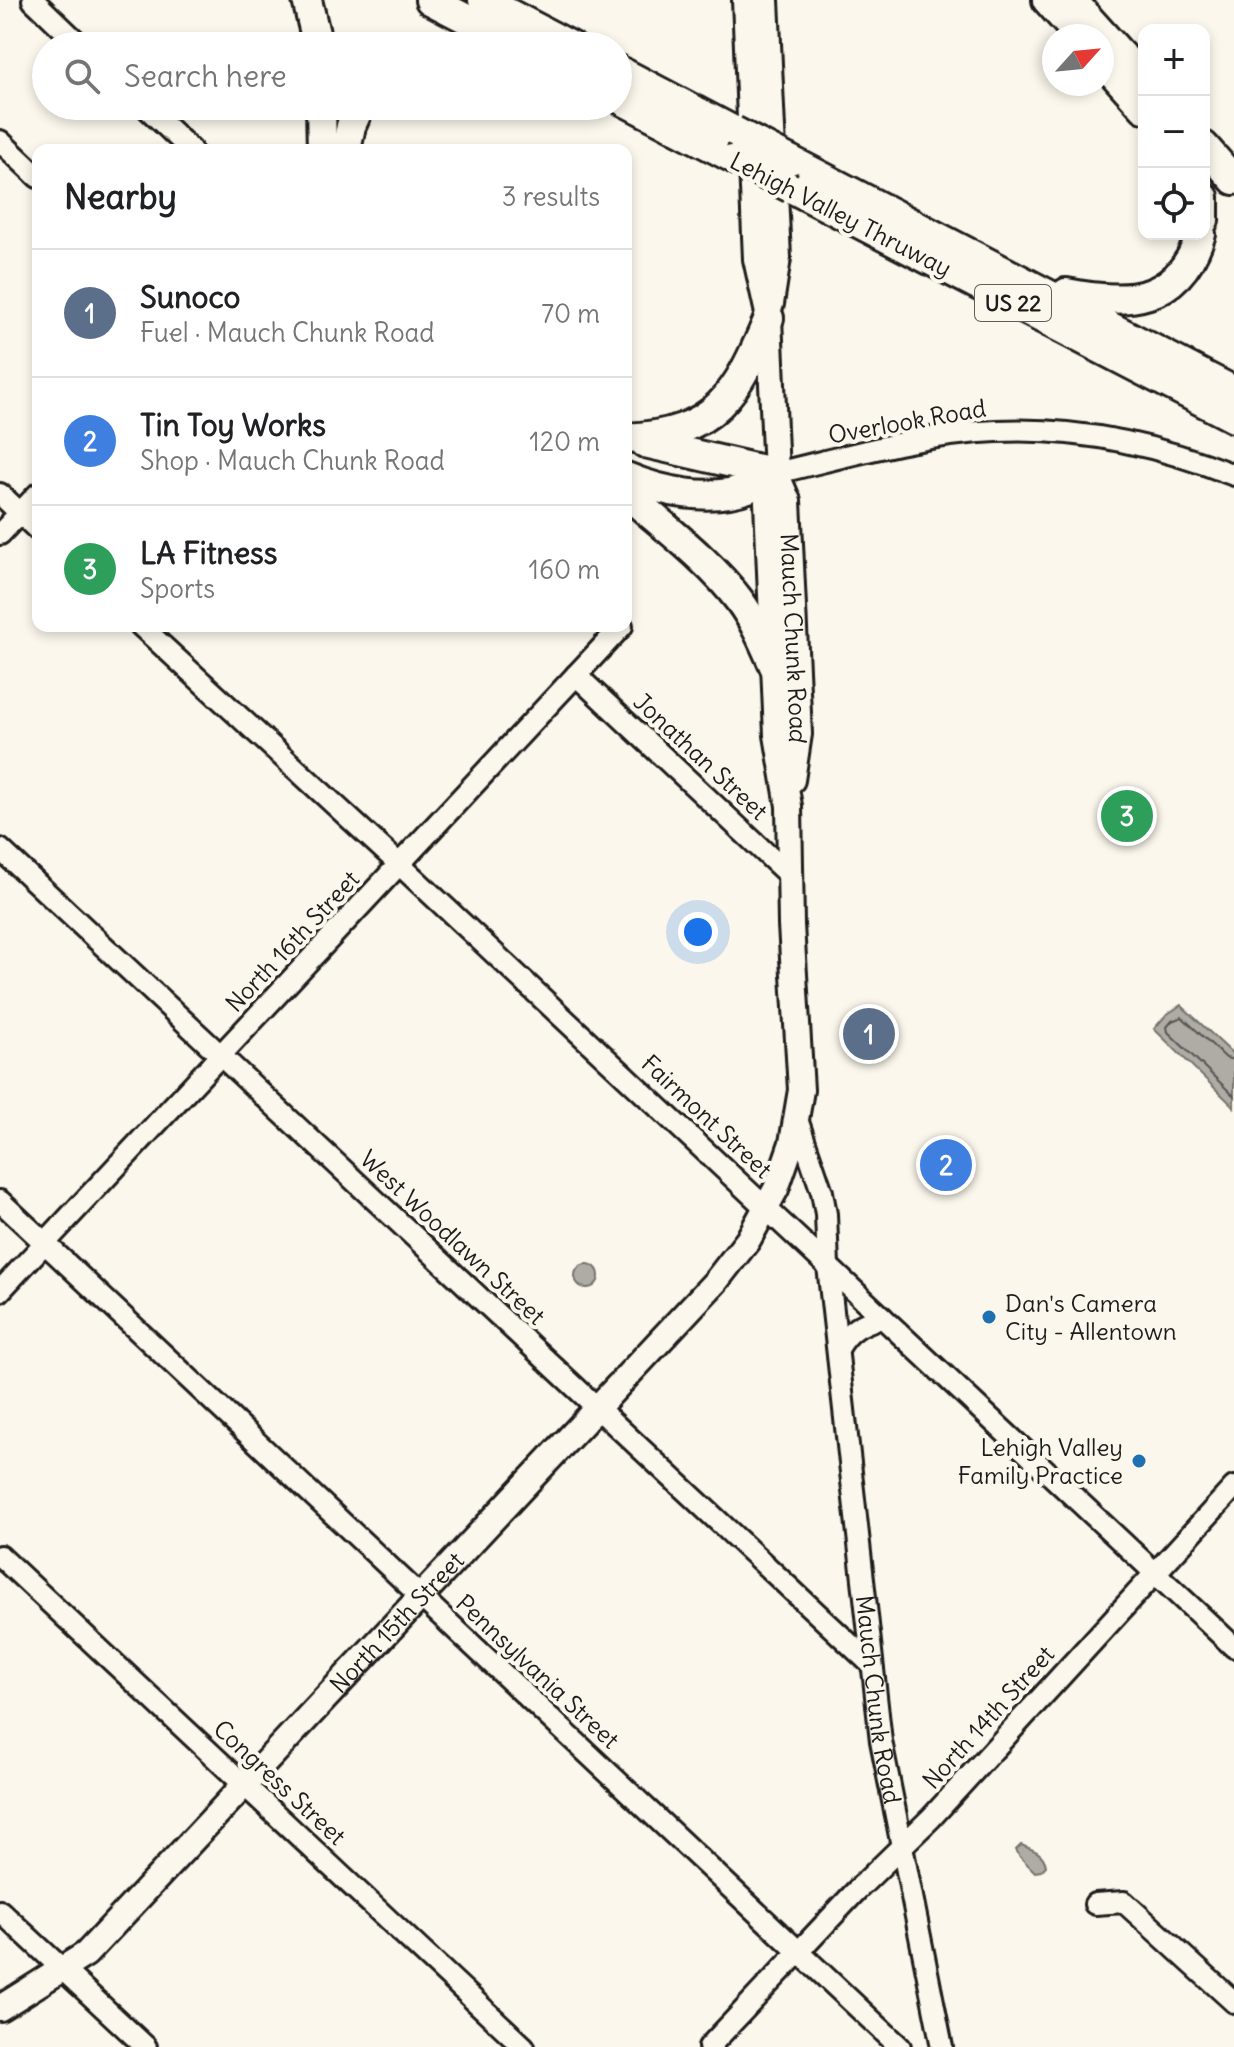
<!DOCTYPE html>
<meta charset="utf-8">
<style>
body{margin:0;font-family:Delius,sans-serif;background:#f2f2f2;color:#202124}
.controls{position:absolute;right:24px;top:24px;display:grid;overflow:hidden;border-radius:16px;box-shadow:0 4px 12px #0003}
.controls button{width:72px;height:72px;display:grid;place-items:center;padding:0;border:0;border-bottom:2px solid #e0e0e0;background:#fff;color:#202124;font:40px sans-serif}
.compass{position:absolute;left:1042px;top:24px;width:72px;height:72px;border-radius:50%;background:#fff;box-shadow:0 4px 12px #0003;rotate:63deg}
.you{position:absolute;left:698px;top:932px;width:28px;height:28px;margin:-20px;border:6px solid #fff;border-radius:50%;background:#1a73e8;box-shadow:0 0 0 12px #1a73e833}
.badge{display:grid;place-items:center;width:52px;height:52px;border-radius:50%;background:#2563eb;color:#fff;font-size:26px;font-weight:700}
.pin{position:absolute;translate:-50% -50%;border:4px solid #fff;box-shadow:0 2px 8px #0006}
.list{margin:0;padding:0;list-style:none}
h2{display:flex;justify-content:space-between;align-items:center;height:104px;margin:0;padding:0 32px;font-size:34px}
h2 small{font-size:26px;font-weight:400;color:#757577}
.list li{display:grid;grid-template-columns:52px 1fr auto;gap:24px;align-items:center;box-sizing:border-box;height:128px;padding:0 32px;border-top:2px solid #e0e0e0}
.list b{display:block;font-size:30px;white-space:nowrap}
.list p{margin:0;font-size:26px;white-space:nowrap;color:#757577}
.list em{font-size:26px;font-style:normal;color:#757577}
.icon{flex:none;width:44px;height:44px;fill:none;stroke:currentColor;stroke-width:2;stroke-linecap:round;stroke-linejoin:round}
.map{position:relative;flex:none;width:1234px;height:2047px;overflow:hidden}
.search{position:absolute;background:#fff;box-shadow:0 4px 12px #0003;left:32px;top:32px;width:600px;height:88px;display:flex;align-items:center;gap:20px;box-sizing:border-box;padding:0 28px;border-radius:44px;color:#757577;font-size:30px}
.panel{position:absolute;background:#fff;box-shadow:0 4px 12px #0003;left:32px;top:144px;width:600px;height:488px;border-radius:16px}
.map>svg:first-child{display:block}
.water{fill:#afaca5;stroke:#74726e;stroke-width:2}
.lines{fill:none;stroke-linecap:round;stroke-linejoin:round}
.shore{stroke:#575653;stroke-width:2}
.minor-casing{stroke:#1c1c1c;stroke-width:26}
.major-casing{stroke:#1c1c1c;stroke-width:30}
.highway-casing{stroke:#1c1c1c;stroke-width:34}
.minor{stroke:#fbf7ec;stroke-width:20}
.major{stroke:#fbf7ec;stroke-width:24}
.highway{stroke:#fbf7ec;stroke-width:28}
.highway-bridge-casing{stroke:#1c1c1c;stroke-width:34;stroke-linecap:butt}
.highway-bridge{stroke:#fbf7ec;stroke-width:28}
.poi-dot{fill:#1f6fb2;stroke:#fbf7ec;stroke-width:3}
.labels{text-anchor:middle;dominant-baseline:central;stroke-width:8;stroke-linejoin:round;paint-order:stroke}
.shield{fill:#fbf7ec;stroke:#5f5e5a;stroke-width:2}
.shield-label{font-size:22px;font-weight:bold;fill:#1c1c1c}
.street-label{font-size:24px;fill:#1c1c1c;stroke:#fbf7ec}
.poi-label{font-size:24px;fill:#1c1c1c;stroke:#fbf7ec;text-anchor:start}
</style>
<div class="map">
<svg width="1234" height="2047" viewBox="0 0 1234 2047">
<rect width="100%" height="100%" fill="#fbf7ec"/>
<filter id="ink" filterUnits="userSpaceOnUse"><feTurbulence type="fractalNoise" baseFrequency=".0125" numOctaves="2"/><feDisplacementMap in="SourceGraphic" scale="16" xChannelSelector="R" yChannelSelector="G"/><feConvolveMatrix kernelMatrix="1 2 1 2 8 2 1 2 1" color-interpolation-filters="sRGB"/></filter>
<g filter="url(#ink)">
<g class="water">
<path d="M1181 1005 1234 1055V1107L1154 1029 1166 1015Z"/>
<circle cx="587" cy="1276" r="12"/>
<path d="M1021 1845C1031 1849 1044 1852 1046 1866L1041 1871 1035 1872 1020 1857 1016 1850Z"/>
</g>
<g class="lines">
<path class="shore" d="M1234 1060 1226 1058 1182 1017 1172 1021 1167 1027 1168 1032 1234 1096"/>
<defs>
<g id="minor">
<path d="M33 0 81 46"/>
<path d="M145 106 191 150"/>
<path d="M0 141 38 177"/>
<path d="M776 473C848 456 922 434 997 431 1079 427 1158 445 1234 475"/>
<path d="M0 494 38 530"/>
<path d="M0 534 38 494"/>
<path d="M141 626 399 864 1234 1647"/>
<path d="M576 675 790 876"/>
<path d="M0 849 871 1664"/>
<path id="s1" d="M797 1119 822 1192 826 1214 828 1266 881 1741 942 2047"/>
<path d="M0 1201 900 2047"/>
<path d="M0 1291 622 626"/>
<path d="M838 1349C849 1329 861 1324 882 1317"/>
<path d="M0 1556 524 2047"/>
<path d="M1095 1904 1124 1902 1234 2002"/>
<path d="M0 1911 146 2047"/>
<path d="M709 2047 857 1890 931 1818 1234 1487"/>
</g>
<g id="major">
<path d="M766 0 778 258 771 304"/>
<path id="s2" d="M776 473 788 501 799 734 792 780"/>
<path id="s3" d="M0 2008 86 1954 716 1281 748 1240 776 1189 792 1143 801 1090 791 925 789 806 777 735 767 502 776 473 769 318 756 259 745 0"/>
</g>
<g id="highway">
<path d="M307 0 318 46"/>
<path d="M430 0 519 46"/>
<path d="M483 0 571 46"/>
<path d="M1047 0 1079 36"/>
<path d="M1072 0 1144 80"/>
<path d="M1108 68 1144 108"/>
<path d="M618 70 734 131"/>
<path d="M618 98 735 159"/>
<path d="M321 106 322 150"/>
<path d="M1204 146 1234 180"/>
<path d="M346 150 351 126 360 106"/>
<path d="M790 160 1234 391"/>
<path d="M791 188 1234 418"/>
<path d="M1204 197V220"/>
<path d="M1066 293C1128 305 1178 304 1201 234"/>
<path d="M626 438C716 434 737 394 769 318"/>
<path d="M645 443 776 473"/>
<path d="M626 477C662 492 710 502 748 488 758 484 767 478 776 473"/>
<path d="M626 493C663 526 710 561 739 600 754 620 764 643 774 666"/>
</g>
</defs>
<use href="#minor" class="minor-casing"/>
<use href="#major" class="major-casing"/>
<use href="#highway" class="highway-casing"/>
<use href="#minor" class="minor"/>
<use href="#major" class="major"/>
<use href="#highway" class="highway"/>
<defs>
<g id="highway-bridge">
<path d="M734 131 790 160"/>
<path d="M735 159 791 188"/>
</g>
</defs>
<use href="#highway-bridge" class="highway-bridge-casing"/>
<use href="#highway-bridge" class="highway-bridge"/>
</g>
</g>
<g class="poi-dot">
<circle cx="989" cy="1317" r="8"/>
<circle cx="1139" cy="1461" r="8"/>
</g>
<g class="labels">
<rect class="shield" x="975" y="285" width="76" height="36" rx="6"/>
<g class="shield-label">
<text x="1013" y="303">US 22</text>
</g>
<g class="street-label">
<text transform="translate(841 214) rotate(27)">Lehigh Valley Thruway</text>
<text transform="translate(907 421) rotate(-10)">Overlook Road</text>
<text stroke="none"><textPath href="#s2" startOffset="168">Mauch Chunk Road</textPath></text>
<text transform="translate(701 756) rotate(43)">Jonathan Street</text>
<text transform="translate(292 941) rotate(-47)">North 16th Street</text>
<text transform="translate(707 1116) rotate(43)">Fairmont Street</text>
<text transform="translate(453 1237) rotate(43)">West Woodlawn Street</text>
<text stroke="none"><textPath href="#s3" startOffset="556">North 15th Street</textPath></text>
<text transform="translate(538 1671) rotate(43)">Pennsylvania Street</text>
<text stroke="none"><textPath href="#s1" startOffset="588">Mauch Chunk Road</textPath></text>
<text transform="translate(988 1717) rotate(-48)">North 14th Street</text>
<text transform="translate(280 1782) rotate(43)">Congress Street</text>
</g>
<g class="poi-label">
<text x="1005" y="1303">Dan's Camera<tspan x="1005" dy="28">City - Allentown</tspan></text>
<text x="1123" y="1447" text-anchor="end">Lehigh Valley<tspan x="1123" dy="28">Family Practice</tspan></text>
</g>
</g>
</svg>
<div class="controls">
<button>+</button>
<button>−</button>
<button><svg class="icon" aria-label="locate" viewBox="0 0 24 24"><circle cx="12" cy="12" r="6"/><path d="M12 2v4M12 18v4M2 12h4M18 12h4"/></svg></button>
</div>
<svg class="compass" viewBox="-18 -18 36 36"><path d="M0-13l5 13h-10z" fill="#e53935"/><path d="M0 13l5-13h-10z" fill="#757577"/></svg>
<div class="you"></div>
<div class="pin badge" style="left:869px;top:1034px;background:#5c6f8a">1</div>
<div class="pin badge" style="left:946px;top:1165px;background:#3f7fe0">2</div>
<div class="pin badge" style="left:1127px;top:816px;background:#2e9e5b">3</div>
<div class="search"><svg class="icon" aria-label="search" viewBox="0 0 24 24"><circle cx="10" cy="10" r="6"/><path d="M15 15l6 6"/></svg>Search here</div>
<section class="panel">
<h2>Nearby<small>3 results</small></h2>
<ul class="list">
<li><span class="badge" style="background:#5c6f8a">1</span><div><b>Sunoco</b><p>Fuel · Mauch Chunk Road</p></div><em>70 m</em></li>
<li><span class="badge" style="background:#3f7fe0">2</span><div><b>Tin Toy Works</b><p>Shop · Mauch Chunk Road</p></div><em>120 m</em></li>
<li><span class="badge" style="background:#2e9e5b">3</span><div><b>LA Fitness</b><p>Sports</p></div><em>160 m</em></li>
</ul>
</section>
</div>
